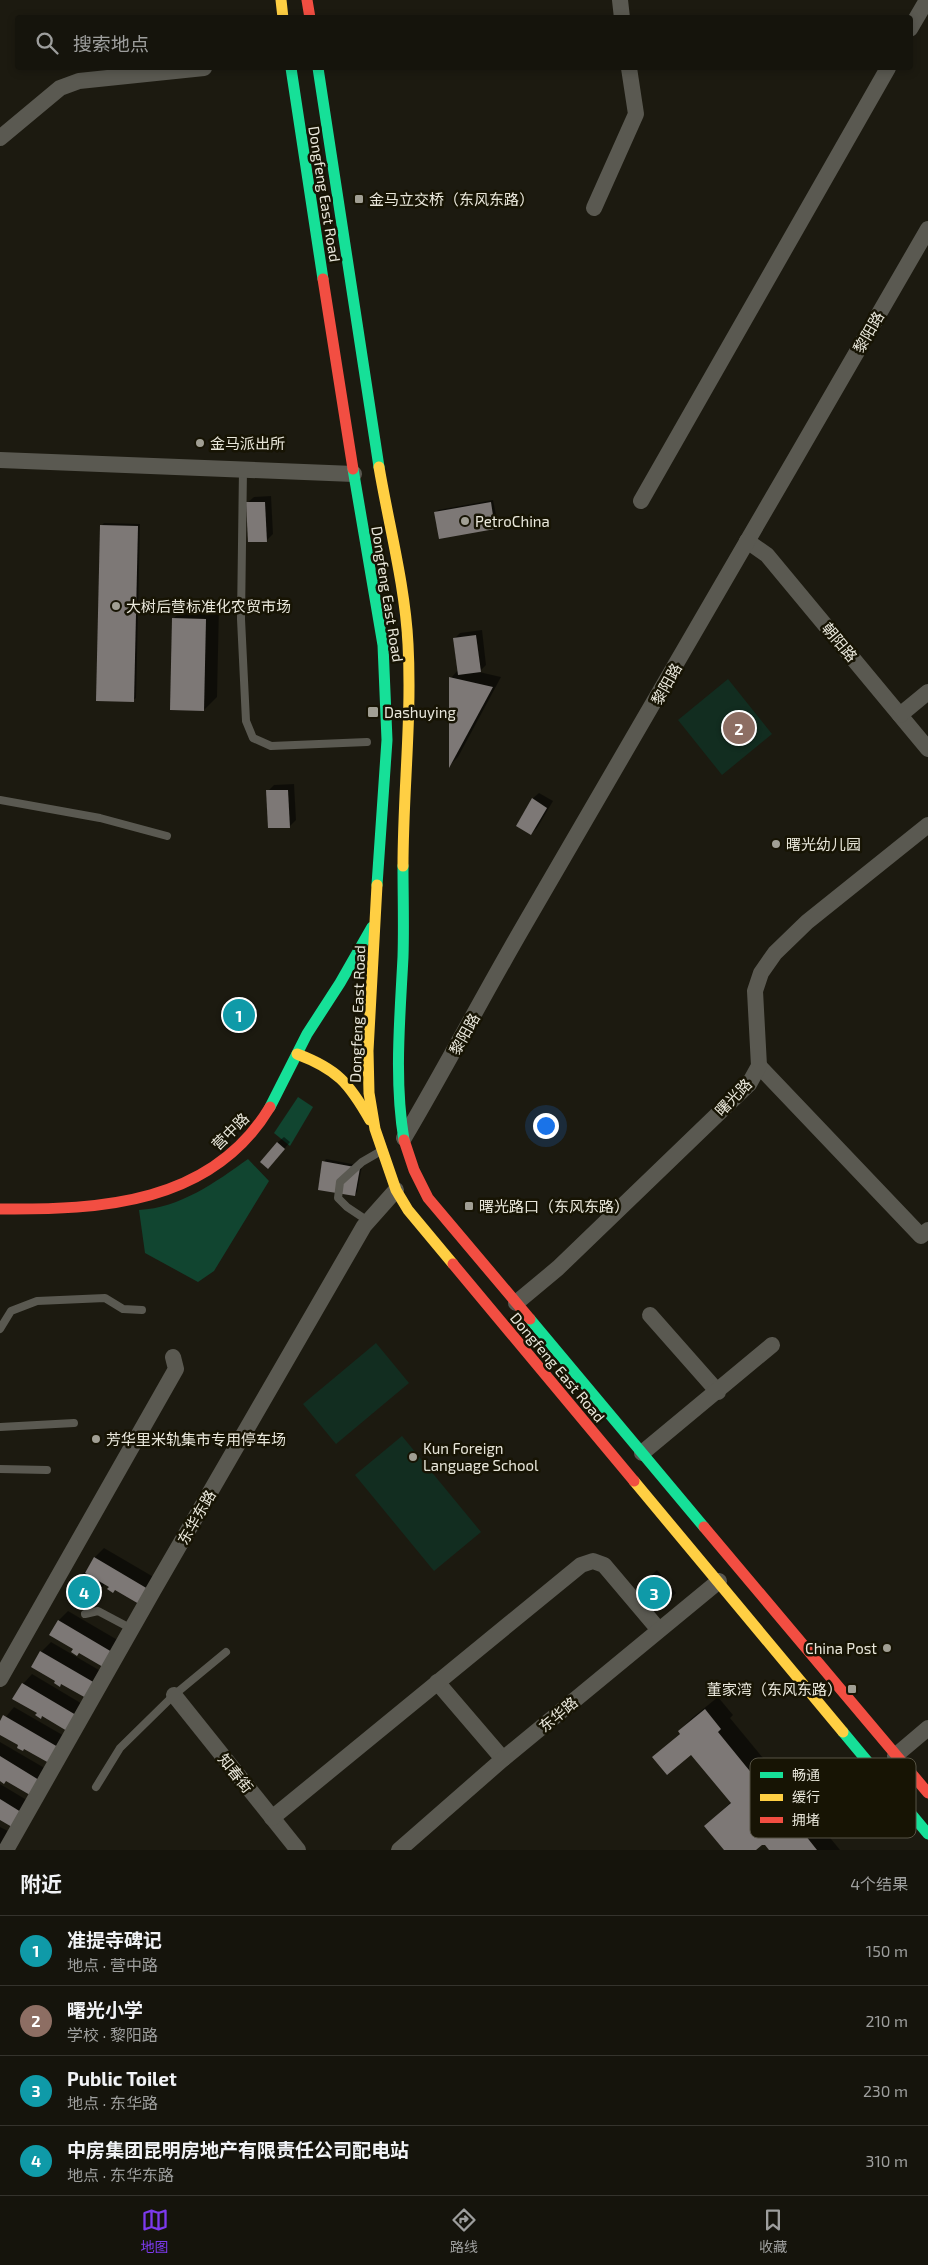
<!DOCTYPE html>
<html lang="zh">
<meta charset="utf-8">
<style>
body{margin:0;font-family:"Exo 2","Noto Sans SC",sans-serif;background:#1e1d15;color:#f1f3f6}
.you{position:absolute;left:545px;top:1125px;width:18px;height:18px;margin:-12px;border:4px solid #fff;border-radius:50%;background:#1a73e8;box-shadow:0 0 0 8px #1a73e833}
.badge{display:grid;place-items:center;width:32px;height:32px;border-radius:50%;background:#7c3aed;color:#fff;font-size:16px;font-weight:700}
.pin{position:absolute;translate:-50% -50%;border:2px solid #fff;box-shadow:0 1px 5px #0006}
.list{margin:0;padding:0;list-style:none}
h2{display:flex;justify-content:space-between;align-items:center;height:65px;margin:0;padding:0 20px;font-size:21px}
h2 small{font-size:16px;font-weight:400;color:#9d9e9d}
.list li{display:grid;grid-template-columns:32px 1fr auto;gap:15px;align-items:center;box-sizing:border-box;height:70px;padding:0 20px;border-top:1px solid #34332d}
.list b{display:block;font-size:19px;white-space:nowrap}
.list p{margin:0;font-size:16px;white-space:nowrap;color:#9d9e9d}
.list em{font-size:16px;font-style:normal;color:#9d9e9d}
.icon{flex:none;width:28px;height:28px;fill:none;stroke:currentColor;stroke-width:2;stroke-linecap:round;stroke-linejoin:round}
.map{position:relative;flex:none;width:928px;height:1850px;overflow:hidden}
.search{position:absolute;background:#15140c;box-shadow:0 2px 8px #0003;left:15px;right:15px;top:15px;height:55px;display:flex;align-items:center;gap:12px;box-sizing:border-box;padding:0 18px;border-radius:5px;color:#9d9e9d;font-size:19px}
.sheet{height:345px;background:#15140c}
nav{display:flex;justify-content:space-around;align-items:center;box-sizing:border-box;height:70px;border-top:1px solid #34332d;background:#15140c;font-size:14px;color:#9d9e9d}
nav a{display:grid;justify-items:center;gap:2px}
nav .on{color:#7c3aed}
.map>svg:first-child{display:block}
.green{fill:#122d20}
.forest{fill:#114530}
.shadow{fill:#0007}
.building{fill:#7d7876}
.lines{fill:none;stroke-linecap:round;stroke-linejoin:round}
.lane{stroke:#5a5951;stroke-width:8}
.street{stroke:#5a5951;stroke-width:16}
.fast{stroke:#16e098;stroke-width:11}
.slow{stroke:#ffcf43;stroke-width:11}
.jam{stroke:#f24e42;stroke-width:11}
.poi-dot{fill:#a19f94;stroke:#171404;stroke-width:2}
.labels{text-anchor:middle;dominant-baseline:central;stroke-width:5;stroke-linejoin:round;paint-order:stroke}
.street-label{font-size:15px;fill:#e9e7db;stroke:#171404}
.poi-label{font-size:15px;fill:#e9e7db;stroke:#171404;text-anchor:start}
.key{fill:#171404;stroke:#565344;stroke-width:1}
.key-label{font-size:14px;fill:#e9e7db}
</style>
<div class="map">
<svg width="928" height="1850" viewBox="0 0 928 1850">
<rect width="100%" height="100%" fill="#1c1a10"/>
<g class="green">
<path d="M728 679 772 734 722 775 678 720Z"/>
<path d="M376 1343 409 1383 336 1444 303 1404Z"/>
<path d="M402 1436 481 1532 434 1571 355 1475Z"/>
</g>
<g class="forest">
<path d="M298 1097 313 1107 290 1146 274 1133Z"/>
<path d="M248 1159 269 1181 214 1271 198 1282 145 1253 139 1210C180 1208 216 1182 248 1159Z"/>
</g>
<g class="shadow">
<path d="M271 496 273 534 267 540 247 503 254 497Z"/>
<path d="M493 500 498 525 495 528 440 538 435 513 438 510Z"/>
<path d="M104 523 140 524 136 698 133 700 101 526Z"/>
<path d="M186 606 219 607 217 697 204 710 173 619Z"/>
<path d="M482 630 486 665 479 672 501 677 458 757 450 765 451 678 458 670 454 639 460 633Z"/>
<path d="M294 784 296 820 290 826 268 791 274 785Z"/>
<path d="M539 793 553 801 537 828 531 834 532 799Z"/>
<path d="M284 1137 290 1142 274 1161 277 1143Z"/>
<path d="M326 1159 362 1166 357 1192 355 1195 324 1162Z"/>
<path d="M104 1548 157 1579 149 1593 111 1586 105 1583 95 1601 89 1607 80 1575 88 1570 95 1557Z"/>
<path d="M657 1570 676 1593 670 1599 645 1581Z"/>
<path d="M68 1611 121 1642 112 1656 75 1649 50 1635 59 1620Z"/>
<path d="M51 1642 104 1673 95 1687 62 1683 33 1666 41 1652Z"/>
<path d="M32 1674 84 1705 76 1720 38 1712 23 1684Z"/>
<path d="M718 1697 733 1715 730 1718 772 1769 777 1765 809 1805 806 1808 840 1850H770L766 1844H762L754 1850H726L706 1826 731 1802 691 1753 654 1757 681 1733 679 1731 692 1718Z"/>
<path d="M14 1707 66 1737 58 1752 20 1745 0 1733V1724Z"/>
<path d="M0 1742 48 1770 40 1784 0 1776Z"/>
<path d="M0 1784 30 1802 21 1816 0 1819Z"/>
<path d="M0 1827 12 1833 0 1850Z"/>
</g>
<g class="building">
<path d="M246 502H265L267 542H248Z"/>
<path d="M491 502 495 529 439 539 434 512Z"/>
<path d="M100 525 138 526 134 702 96 701Z"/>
<path d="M172 618 206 619 204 711 170 710Z"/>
<path d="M476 635 481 672 458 675 453 638Z"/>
<path d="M449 677 493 687 449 768Z"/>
<path d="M266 790H288L290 828H268Z"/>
<path d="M532 798 547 808 531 835 516 826Z"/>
<path d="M277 1142 285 1149 268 1169 260 1162Z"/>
<path d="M322 1161 360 1168 355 1196 318 1190Z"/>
<path d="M94 1557 148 1589 139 1604 115 1590 113 1593 107 1589 109 1587 85 1573Z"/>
<path d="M79 1574 102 1587 89 1609 67 1597Z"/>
<path d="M650 1576 671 1600 657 1611 637 1587Z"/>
<path d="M58 1620 112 1652 103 1667 79 1653 77 1656 71 1652 73 1649 49 1635Z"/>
<path d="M40 1651 95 1683 86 1698 61 1684 60 1687 54 1683 55 1681 31 1667Z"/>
<path d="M22 1683 76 1715 67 1731 42 1716 41 1719 35 1715 37 1713 12 1699Z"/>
<path d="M705 1709 721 1729 718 1732 758 1781 763 1777 797 1818 794 1821 817 1850H769L765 1845H762L756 1850H724L704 1826 731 1803 691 1755 667 1775 652 1757 680 1734 678 1731Z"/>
<path d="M3 1715 58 1747 49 1763 24 1749 23 1751 17 1748 18 1745 0 1735V1721Z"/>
<path d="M0 1756 39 1780 30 1795 6 1781 4 1784 0 1781Z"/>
<path d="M0 1799 21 1812 12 1827 0 1820Z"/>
</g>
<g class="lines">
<g class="lane">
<path d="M243 469 241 619 246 721 253 738 271 746 367 742"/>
<path d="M0 800 100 818 167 836"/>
<path d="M368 1221 347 1207 338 1198 340 1182 362 1162 381 1151"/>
<path d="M0 1329 11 1311 37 1301 105 1298 123 1309 142 1310"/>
<path d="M0 1427 74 1423"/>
<path d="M0 1469 47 1470"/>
<path d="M85 1614 98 1611 132 1629"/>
<path d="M96 1787 120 1748 174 1695 226 1652"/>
</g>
<g class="street">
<path d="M620 0 622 18"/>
<path d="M910 29 927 0"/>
<path d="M0 138 60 88 79 81 204 68"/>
<path d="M594 208 636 114 629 68"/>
<path d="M0 460 354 474"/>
<path d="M641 501 888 68"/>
<path d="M747 541 767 555 928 749"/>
<path d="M900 715 928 692"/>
<path d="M759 1066 921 1236 928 1230"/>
<path d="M404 1138C446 1067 484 994 526 922 661 692 794 460 928 229"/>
<path d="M516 1303 558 1268 749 1084 759 1066 755 991 761 973 775 953 807 922 928 825"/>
<path d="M650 1315 718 1392"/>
<path d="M642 1453 772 1345"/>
<path d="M0 1679 176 1369 173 1357"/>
<path d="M437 1682 503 1759"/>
<path d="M174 1695 298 1850"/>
<path d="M895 1756 928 1728"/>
<path d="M272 1818 581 1565 593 1561 604 1565 659 1630"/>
<path d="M6 1850 153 1591 364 1226 396 1190"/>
<path d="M399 1850 503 1759 719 1581"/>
</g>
<g class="fast">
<path d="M291 68 323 279"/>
<path d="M318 68 379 467"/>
<path d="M353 469 383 645 387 740 377 885"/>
<path d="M403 866C403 896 404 927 403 957 400 1017 394 1080 404 1140"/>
<path d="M270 1107 307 1034 340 983 372 927"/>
<path d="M530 1319 704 1527"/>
<path d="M843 1732 928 1834"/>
</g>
<g class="slow">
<path d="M281 0 283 18"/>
<path d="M379 467C389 526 405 585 408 644 412 718 403 792 403 866"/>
<path d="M377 885 368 1051 369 1093 375 1129 396 1190 408 1210 453 1264"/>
<path d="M297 1054C337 1069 349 1083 370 1120"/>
<path d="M634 1481 843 1732"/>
</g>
<g class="jam">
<path d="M307 0 310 18"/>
<path d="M323 279 353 469"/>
<path d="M404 1140 414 1170 428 1198 530 1319"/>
<path d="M0 1209C101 1210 212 1204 270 1107"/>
<path d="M453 1264 634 1481"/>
<path d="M704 1527 928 1793"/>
</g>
</g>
<g class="poi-dot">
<rect x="354" y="194" width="10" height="10" rx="2.5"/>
<circle cx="200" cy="443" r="5"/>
<circle cx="465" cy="521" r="5"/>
<circle cx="116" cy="606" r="5"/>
<rect x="367" y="706" width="12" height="12" rx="2.5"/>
<circle cx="776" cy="844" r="5"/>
<rect x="464" y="1201" width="10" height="10" rx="2.5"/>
<circle cx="96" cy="1439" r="5"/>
<circle cx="413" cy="1457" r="5"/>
<circle cx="887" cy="1648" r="5"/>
<rect x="847" y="1684" width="10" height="10" rx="2.5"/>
</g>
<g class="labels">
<g class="street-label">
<text transform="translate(325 194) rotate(81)">Dongfeng East Road</text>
<text transform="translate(868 332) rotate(-60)">黎阳路</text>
<text transform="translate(388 594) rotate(81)">Dongfeng East Road</text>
<text transform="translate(840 642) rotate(50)">朝阳路</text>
<text transform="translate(666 684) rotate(-61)">黎阳路</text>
<text transform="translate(357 1014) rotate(-88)">Dongfeng East Road</text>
<text transform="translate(464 1034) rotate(-61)">黎阳路</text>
<text transform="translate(733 1097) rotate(-46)">曙光路</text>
<text transform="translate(230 1131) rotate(-45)">营中路</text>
<text transform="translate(558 1367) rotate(50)">Dongfeng East Road</text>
<text transform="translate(196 1517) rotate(-60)">东华东路</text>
<text transform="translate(558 1714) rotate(-40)">东华路</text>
<text transform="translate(236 1773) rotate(51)">知春街</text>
</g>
<g class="poi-label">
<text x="369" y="199">金马立交桥（东风东路）</text>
<text x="210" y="443">金马派出所</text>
<text x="475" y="521">PetroChina</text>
<text x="126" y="606">大树后营标准化农贸市场</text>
<text x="384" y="712">Dashuying</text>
<text x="786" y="844">曙光幼儿园</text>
<text x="479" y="1206">曙光路口（东风东路）</text>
<text x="106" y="1439">芳华里米轨集市专用停车场</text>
<text x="423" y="1448">Kun Foreign<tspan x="423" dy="17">Language School</tspan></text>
<text x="877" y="1648" text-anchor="end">China Post</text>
<text x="842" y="1689" text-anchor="end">董家湾（东风东路）</text>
</g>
</g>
<rect x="750" y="1758" width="166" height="80" rx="8" class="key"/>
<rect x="760" y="1772" width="23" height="6" fill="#16e098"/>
<rect x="760" y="1794" width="23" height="7" fill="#ffcf43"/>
<rect x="760" y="1817" width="23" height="6" fill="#f24e42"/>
<g class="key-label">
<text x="792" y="1780">畅通</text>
<text x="792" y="1802">缓行</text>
<text x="792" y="1825">拥堵</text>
</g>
</svg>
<div class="you"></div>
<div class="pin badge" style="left:239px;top:1015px;background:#0f9aa8">1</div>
<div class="pin badge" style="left:739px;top:728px;background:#8d6e63">2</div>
<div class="pin badge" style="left:654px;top:1593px;background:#0f9aa8">3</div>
<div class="pin badge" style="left:84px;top:1592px;background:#0f9aa8">4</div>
<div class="search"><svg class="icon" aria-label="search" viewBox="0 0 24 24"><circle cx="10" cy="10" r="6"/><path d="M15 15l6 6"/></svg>搜索地点</div>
</div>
<section class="sheet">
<h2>附近<small>4个结果</small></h2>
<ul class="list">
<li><span class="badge" style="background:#0f9aa8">1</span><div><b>准提寺碑记</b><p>地点 · 营中路</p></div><em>150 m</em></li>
<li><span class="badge" style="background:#8d6e63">2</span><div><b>曙光小学</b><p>学校 · 黎阳路</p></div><em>210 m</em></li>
<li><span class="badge" style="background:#0f9aa8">3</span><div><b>Public Toilet</b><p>地点 · 东华路</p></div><em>230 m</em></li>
<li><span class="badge" style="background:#0f9aa8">4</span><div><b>中房集团昆明房地产有限责任公司配电站</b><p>地点 · 东华东路</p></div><em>310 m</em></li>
</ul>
</section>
<nav>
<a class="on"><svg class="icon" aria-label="map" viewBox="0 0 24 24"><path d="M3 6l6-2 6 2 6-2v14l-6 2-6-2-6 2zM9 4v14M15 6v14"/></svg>地图</a>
<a><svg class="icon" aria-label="directions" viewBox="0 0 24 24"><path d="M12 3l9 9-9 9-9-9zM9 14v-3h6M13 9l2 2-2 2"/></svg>路线</a>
<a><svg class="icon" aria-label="saved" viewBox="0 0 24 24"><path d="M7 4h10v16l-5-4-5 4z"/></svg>收藏</a>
</nav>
